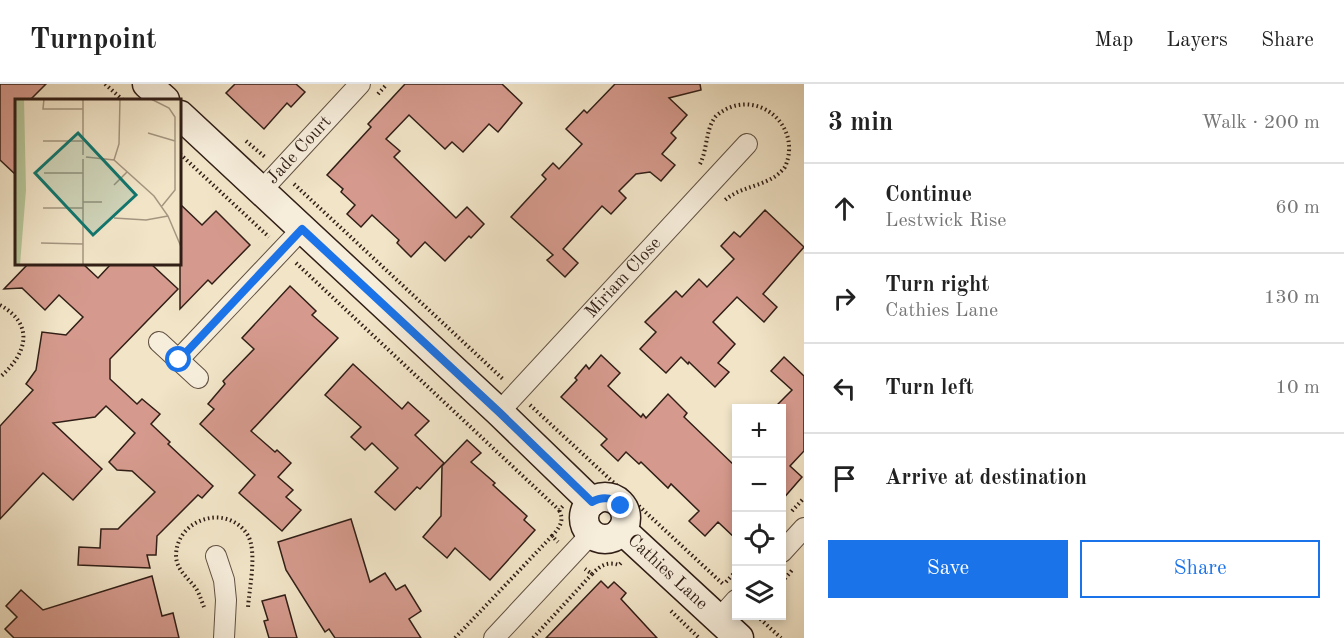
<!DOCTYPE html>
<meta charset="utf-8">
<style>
body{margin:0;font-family:"Old Standard TT",serif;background:#f2f2f2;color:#222}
.controls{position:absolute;right:18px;bottom:18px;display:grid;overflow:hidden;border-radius:0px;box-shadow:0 3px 9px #0003}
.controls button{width:54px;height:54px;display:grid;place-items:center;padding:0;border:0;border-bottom:2px solid #e0e0e0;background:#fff;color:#222;font:30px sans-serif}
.stop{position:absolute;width:18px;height:18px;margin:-14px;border:4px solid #1a73e8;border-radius:50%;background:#fff}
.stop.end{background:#1a73e8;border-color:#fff;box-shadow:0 2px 6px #0008}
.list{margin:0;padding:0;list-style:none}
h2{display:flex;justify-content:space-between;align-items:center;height:78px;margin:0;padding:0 24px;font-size:26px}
h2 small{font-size:20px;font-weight:400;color:#767676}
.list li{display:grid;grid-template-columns:39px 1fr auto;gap:18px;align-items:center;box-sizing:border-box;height:90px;padding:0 24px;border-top:2px solid #e0e0e0}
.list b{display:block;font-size:22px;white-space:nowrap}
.list p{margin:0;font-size:20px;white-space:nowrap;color:#767676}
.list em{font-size:20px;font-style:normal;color:#767676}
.actions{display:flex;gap:12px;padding:18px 24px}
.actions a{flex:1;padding:14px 0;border:2px solid #1a73e8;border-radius:0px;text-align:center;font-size:21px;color:#1a73e8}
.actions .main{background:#1a73e8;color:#fff}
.icon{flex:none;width:33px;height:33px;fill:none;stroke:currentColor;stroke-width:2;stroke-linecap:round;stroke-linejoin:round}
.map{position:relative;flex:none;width:804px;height:554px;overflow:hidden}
header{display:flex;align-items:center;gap:36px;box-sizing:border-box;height:84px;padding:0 30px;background:#fff;border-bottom:2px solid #e0e0e0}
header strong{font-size:28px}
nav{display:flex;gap:33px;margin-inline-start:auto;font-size:21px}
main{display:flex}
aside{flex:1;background:#fff}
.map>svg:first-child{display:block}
.building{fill:#d59a8d;stroke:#311e16;stroke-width:1.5}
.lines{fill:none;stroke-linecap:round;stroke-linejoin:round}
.street-casing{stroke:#615042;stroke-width:22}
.secondary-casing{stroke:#311e16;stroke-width:31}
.path{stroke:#311e16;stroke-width:4;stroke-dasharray:1.5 3;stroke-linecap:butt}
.street{stroke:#f6eddb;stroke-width:20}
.secondary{stroke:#f6eddb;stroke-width:28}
.route{stroke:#1a73e8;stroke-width:8}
.labels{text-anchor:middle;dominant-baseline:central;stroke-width:5;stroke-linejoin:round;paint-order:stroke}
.street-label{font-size:18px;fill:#311e16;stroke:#f6eddb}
.inset-road{fill:none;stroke:#a49580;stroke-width:1.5}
.view{fill:#0f766e;fill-opacity:0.15;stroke:#0f766e;stroke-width:3}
.inset-edge{fill:none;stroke:#311e16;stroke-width:3}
</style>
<header>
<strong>Turnpoint</strong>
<nav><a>Map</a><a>Layers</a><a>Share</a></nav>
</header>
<main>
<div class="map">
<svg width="804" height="554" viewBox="0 0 804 554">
<rect width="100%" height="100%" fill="#f1e4c7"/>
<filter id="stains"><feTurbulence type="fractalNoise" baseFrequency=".00333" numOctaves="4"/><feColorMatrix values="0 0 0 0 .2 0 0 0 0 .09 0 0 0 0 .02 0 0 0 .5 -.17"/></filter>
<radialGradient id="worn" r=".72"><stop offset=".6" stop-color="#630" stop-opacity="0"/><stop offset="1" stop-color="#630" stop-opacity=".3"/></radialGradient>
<g class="building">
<path d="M0 0H46L30 16H16V91L0 76Z"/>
<path d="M235 0H296L305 8 291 23 287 19 264 45 226 9Z"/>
<path d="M405 0H502L522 19 498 48 489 40 463 68 452 58 445 65 409 31 386 55 400 67 394 73 456 134 467 123 484 140 471 154 469 152 445 177 425 158 411 173 397 159 399 156 372 131 361 143 347 130 355 121 341 108 343 105 327 91 371 43 368 40Z"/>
<path d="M615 0H700L701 6 669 14 687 31 671 49 676 54 662 70 675 81 661 97 650 88 636 90 619 107 626 114 611 130 602 122 563 165 578 179 565 193 547 176 553 171 511 133 546 95 542 91 553 79 559 85 582 60 566 45 584 26 587 29Z"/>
<path d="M180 120 202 141 216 127 250 161 212 200 208 196 180 225Z"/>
<path d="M765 126 804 163 763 210 777 223 764 238 737 213 713 238 735 260 718 279 729 288 715 303 689 278 688 280 681 273 666 289 640 265 656 248 645 238 676 207 682 213 699 195 707 203 734 175 721 162 734 148 740 153Z"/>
<path d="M28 180H83L98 194 111 180H151L178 205 110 275V295L137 320 142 315 160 330 151 340 170 358 168 360 213 402 202 414 198 411 157 452 156 471H147L150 484 78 481 79 463 100 464 101 445H118L155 408 132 387 117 386 109 378 135 349 106 322 95 333 53 339 102 385 73 416 43 389 0 435V342L33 306 26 300 36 286 42 248 66 251 83 233 59 211 45 226 22 204 4 205Z"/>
<path d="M290 202 316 227 312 231 338 254 251 347 275 368 277 366 291 379 278 393 293 406 286 413 301 426 282 447 239 409 255 391 200 340 214 325 208 320 225 300 223 297 254 265 242 254Z"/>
<path d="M601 271 620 289 608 302 641 333 643 330 646 334 668 310 687 329 684 333 736 383V455L718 438 705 452 689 437 699 427 671 400 668 404 641 378 639 380 626 368 618 377 601 361 607 355 561 313 577 296 575 294 586 281 589 285Z"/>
<path d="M784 273 804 292V367L790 382 802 393 782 416V324L777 321 792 306 771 287Z"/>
<path d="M353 280 402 325 408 318 429 337 415 351 444 379 420 405 417 403 395 426 375 408 398 384 372 359 365 366 351 353 361 343 325 311Z"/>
<path d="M467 356 481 369 471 378 495 399 493 401 527 432 524 436 535 446 490 496 455 464 447 474 423 453 441 432 442 382Z"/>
<path d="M351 435 370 498 385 489 396 506 405 501 421 527 409 535 421 554H335L329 545 325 548 286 486 278 458Z"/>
<path d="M152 492 162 532 173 529 179 554H14L5 545 17 533 6 522 21 506 43 526Z"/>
<path d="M601 497 608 504 614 498 626 509 621 515 657 554H546Z"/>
<path d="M285 511 297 554H269L264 537 268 536 262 517Z"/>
</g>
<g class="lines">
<defs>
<g id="street">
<path id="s1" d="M261 107 360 0"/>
<path d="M159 258 198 294"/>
<path d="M179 275 302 145"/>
<path id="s2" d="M499 328 747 60"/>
<path d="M782 468 804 444"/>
<path d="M216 472 224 496 226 516 224 554"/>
<path d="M719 535 736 516"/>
<path d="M494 554 591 450"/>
</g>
<g id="secondary">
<path d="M147 0 165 16"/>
<path d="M180 31 499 328 592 418"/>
<circle cx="605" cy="434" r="21"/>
<path id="s3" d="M622 446 739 554"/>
</g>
</defs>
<use href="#street" class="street-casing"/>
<use href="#secondary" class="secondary-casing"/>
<g class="path">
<path d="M105 0 123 16"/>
<path d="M378 10 387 0"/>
<path d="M246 57 265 73"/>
<path d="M180 70 269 153"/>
<path d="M700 80C708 64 705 46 716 32 753 0 804 40 785 83 770 103 744 100 725 116"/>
<path d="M294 100 504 296"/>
<path d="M296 179 559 426 563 422"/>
<path d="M0 221C36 241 26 271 0 293"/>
<path d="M530 321 724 501"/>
<path d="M792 427 804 414"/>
<path d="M552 452C559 444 565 437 559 426"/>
<path d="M592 490C600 482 607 477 619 481L622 478"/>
<path d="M726 498 736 487"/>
<path d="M782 498 793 485"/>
<path d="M204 523C202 518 200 512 197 506 190 495 176 487 176 471 177 435 226 419 247 450 258 466 249 505 248 524"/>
<path d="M671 527 699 554"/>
<path d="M757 532 781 554"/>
<path d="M455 554 552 452 558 458"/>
<path d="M533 554 592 490 585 485"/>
</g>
<use href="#street" class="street"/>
<use href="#secondary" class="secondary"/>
</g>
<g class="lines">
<path class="route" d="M179 276 302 145 499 328 592 418C603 412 612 413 621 422"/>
</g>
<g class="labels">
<g class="street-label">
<text stroke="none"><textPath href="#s1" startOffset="56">Jade Court</textPath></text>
<text stroke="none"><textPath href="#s2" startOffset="183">Miriam Close</textPath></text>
<text stroke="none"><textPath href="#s3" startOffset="62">Cathies Lane</textPath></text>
</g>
</g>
<g transform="translate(15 15)">
<rect width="166" height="166" fill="#f1e4c7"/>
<path d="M0 0H9L11 91 5 166H0Z" fill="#b6c598"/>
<path class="inset-road" d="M29 0 28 10H68M68 0V56M136 0 154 9 160 18V91L147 107M133 34 160 42M28 42H68M71 58 99 61 139 97 153 117 167 150M99 61 104 45 105 0M29 74H68M99 86 112 73M68 103H87M28 109H68M99 119 131 121 153 117M26 144 68 145M68 166V60"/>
<path class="view" d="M63 34 121 96 78 136 20 74Z"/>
<rect width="166" height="166" class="inset-edge"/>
</g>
<rect width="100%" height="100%" filter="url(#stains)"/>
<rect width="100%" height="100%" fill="url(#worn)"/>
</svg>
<div class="controls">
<button>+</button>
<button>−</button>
<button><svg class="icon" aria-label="locate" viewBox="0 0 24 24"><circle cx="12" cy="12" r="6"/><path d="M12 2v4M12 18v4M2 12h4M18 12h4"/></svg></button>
<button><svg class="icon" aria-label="layers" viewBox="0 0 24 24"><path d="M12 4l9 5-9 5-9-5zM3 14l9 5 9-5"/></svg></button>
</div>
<div class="stop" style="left:179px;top:276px"></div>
<div class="stop end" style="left:621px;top:422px"></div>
</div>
<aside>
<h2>3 min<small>Walk · 200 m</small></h2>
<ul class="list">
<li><svg class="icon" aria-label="ahead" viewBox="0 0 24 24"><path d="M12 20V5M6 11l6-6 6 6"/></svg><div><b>Continue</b><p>Lestwick Rise</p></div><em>60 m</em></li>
<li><svg class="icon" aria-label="right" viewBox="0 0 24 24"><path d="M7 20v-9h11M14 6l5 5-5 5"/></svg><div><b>Turn right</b><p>Cathies Lane</p></div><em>130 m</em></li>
<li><svg class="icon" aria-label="left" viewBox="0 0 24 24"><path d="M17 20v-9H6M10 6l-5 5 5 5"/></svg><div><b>Turn left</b></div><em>10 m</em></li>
<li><svg class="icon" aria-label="arrive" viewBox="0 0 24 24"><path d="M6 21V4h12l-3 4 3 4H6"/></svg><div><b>Arrive at destination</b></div></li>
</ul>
<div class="actions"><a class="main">Save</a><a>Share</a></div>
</aside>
</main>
